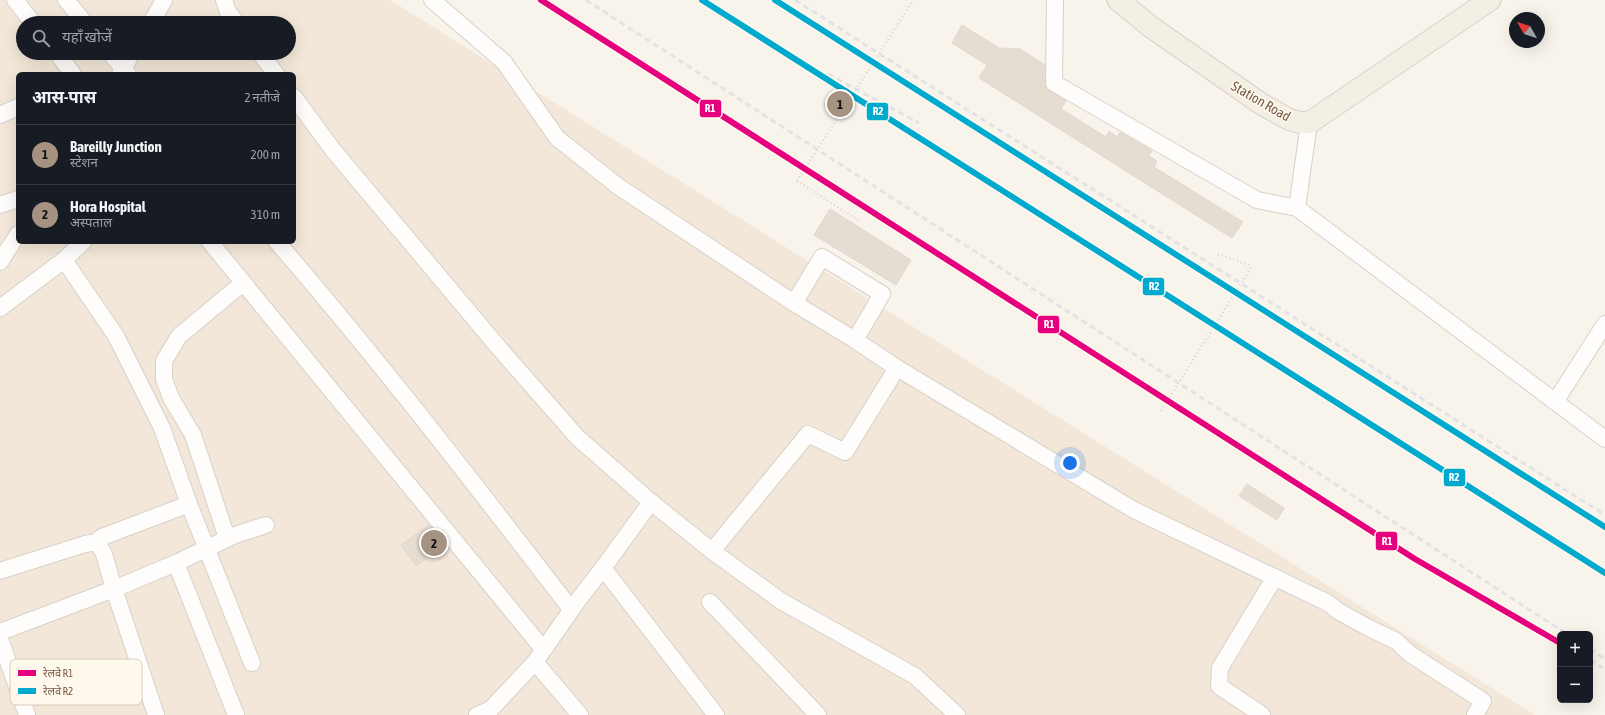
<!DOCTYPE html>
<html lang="hi">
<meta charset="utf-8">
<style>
body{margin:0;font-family:"Asap Condensed","Noto Sans Devanagari",sans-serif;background:#242831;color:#f1f3f6}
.controls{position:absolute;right:12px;bottom:12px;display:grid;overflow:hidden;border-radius:6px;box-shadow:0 4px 16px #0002}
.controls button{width:36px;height:36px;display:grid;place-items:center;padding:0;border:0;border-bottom:1px solid #363941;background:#171b24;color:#f1f3f6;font:20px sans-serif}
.compass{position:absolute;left:1509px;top:12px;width:36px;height:36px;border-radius:50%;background:#171b24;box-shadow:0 4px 16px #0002;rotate:309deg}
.you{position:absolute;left:1070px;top:463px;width:14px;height:14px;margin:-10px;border:3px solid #fff;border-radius:50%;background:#1a73e8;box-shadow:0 0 0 6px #1a73e833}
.badge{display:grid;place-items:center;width:26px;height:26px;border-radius:50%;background:#a59281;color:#111;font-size:13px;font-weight:700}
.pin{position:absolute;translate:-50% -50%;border:2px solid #fff;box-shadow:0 1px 4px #0006}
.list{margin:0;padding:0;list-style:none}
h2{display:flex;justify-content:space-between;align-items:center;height:52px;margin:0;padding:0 16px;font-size:17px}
h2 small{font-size:13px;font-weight:400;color:#9ea1a6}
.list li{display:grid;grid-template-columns:26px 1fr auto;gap:12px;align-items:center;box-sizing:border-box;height:60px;padding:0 16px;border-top:1px solid #363941}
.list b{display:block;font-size:15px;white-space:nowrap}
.list p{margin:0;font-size:13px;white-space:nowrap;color:#9ea1a6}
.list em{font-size:13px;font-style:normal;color:#9ea1a6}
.icon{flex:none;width:22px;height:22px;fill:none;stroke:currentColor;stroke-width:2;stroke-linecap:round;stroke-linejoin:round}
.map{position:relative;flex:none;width:1605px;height:715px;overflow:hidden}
.search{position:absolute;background:#171b24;box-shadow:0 4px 16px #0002;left:16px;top:16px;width:280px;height:44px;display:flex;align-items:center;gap:10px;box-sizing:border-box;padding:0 14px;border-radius:22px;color:#9ea1a6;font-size:15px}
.panel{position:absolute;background:#171b24;box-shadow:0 4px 16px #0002;left:16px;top:72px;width:280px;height:172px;border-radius:6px}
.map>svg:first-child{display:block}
.residential{fill:#f2e7d8;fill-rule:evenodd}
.building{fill:#e5dcd2;stroke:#e1d7cd}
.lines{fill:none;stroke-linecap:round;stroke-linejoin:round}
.minor-casing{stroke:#d7d1c9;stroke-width:18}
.major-casing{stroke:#dad1c9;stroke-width:23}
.path{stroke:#dbd4cd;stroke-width:2.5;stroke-dasharray:1 3;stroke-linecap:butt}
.minor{stroke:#fefdfc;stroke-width:16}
.major{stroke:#f3efe5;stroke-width:21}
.rail{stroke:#e5e2e5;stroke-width:3;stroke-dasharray:6 4;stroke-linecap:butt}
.path-bridge{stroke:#dbd4cd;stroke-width:2.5;stroke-dasharray:1 3;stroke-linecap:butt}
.rail-1-casing{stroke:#fff9ed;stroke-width:9}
.rail-2-casing{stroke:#fff9ed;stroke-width:9}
.rail-1{stroke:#e5007d;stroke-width:6}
.rail-2{stroke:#00a9ce;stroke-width:6}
.labels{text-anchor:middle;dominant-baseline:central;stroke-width:3;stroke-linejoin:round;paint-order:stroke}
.street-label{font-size:14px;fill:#795d48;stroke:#fff9ed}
.key{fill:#fff9ed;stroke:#d7cabc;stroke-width:1}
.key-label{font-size:11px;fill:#795d48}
.line-badge{stroke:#fff9ed;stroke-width:1.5}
.badge-label{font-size:11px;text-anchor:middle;font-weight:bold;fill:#fff}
</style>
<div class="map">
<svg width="1605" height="715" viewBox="0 0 1605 715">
<rect width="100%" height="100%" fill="#f8f4eb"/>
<path class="residential" d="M0 0H390L1535 715H0ZM23 23H289V53H23ZM18 74H294V242H18Z"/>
<g class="building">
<path d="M962 25 999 48 1020 49 1045 65V77L1043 79 1045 80 1046 88 1066 101 1061 109 1106 137 1109 131 1117 137 1120 132 1152 151 1149 156 1157 161 1154 167 1243 222 1232 238 979 78 987 65 952 43Z"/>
<path d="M830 209 911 260 896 285 814 235Z"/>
<path d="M1247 484 1284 508 1277 520 1239 496Z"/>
<path d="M429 525 446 545 416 566 401 545Z"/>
</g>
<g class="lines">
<defs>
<g id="minor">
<path d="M15 0 33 23"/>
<path d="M66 0 85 23"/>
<path d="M224 0 228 12 237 23"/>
<path d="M432 0 504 62 557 138 619 187 794 303"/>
<path d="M1055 0 1054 83 1257 200 1297 208 1605 439"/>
<path d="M151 23 164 0"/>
<path d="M57 53 73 74"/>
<path d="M110 53 128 74"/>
<path d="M260 53 276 74"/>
<path d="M120 74 132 53"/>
<path d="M294 97 333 150 499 348 578 438 651 502 603 568 579 599 535 662 491 709 477 715"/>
<path d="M0 115 18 107"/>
<path d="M0 205 18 199"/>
<path d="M1297 208 1309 123"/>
<path d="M83 242 64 260 116 336 162 428 189 504 252 663"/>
<path d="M210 242 543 649"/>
<path d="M277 242C380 361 475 485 571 609"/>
<path d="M822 257 882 294 855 340 794 303Z"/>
<path d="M0 262 18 234"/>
<path d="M0 308 64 260"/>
<path d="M897 368 1134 510 1328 603 1338 611 1367 627 1396 641 1410 654 1483 701 1475 715"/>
<path d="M1555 402 1605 324"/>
<path d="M651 502 712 551 781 601 915 676 957 715"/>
<path d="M227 538 193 435 171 398 164 379V361L179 336 243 283"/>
<path d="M97 542 104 554 114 589 156 715"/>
<path d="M712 551 808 434 845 452 897 368 855 340"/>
<path d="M176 563 236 715"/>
<path d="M603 568 716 715"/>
<path d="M0 571 85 544 97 542 102 537 189 504"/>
<path d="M710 602 818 715"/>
<path d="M0 632 114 589 176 563 235 535 266 525"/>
<path d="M0 639 27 715"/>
<path d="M535 662 580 715"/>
<path d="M1262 715 1219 686 1220 668 1275 577"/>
</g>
<path id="major" d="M1118 0 1151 27 1260 103 1288 119 1298 122 1309 123 1490 0"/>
</defs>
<use href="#minor" class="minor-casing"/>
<use href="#major" class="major-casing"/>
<g class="path">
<path d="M898 24 913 0"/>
<path d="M797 181 861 222"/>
<path d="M1218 254 1252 266"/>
</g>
<use href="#minor" class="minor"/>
<use href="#major" class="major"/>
<g class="rail">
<path d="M541 0 1415 559 1560 643"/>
<path d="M586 0 1567 634"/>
<path d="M702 0 1605 573"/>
<path d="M795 0 1605 515"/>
<path d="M828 74 919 123"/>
<path d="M1590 649 1605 659"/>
<path d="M1590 660 1605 669"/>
</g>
<g class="path-bridge">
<path d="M797 181 898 24"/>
<path d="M1161 411 1252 266"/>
</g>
<defs>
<path id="rail-1" d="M541 0 1415 559 1560 643"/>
<g id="rail-2">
<path d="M702 0 1605 573"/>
<path d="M775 0 1605 527"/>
</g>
</defs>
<use href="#rail-1" class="rail-1-casing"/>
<use href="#rail-2" class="rail-2-casing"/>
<use href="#rail-1" class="rail-1"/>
<use href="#rail-2" class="rail-2"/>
</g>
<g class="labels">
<g class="street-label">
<text transform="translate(1261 101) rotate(30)">Station Road</text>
</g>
</g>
<rect x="10" y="659" width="132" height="46" rx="6" class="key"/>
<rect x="18" y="670" width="18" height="6" fill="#e5007d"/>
<rect x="18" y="688" width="18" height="6" fill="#00a9ce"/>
<g class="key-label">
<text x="43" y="677">रेलवे R1</text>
<text x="43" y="695">रेलवे R2</text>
</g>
<g class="line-badge">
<rect x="699" y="99" width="23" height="19" rx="4" fill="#e5007d"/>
<rect x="866" y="102" width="23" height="19" rx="4" fill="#00a9ce"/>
<rect x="1142" y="277" width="23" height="19" rx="4" fill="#00a9ce"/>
<rect x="1037" y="315" width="23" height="19" rx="4" fill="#e5007d"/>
<rect x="1443" y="468" width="23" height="19" rx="4" fill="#00a9ce"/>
<rect x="1375" y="531" width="23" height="20" rx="4" fill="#e5007d"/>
</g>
<g class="badge-label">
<text x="710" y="112">R1</text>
<text x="878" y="115">R2</text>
<text x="1154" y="290">R2</text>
<text x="1049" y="328">R1</text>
<text x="1454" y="481">R2</text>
<text x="1387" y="545">R1</text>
</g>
</svg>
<div class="controls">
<button>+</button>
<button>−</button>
</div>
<svg class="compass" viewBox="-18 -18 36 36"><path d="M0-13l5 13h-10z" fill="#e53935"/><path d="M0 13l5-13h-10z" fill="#9ea1a6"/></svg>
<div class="you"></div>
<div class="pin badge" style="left:840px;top:104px">1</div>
<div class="pin badge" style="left:434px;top:543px">2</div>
<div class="search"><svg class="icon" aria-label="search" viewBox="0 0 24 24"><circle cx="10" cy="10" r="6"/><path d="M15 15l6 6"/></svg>यहाँ खोजें</div>
<section class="panel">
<h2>आस-पास<small>2 नतीजे</small></h2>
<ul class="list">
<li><span class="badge">1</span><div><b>Bareilly Junction</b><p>स्टेशन</p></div><em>200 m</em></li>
<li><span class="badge">2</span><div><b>Hora Hospital</b><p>अस्पताल</p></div><em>310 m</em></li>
</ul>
</section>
</div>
